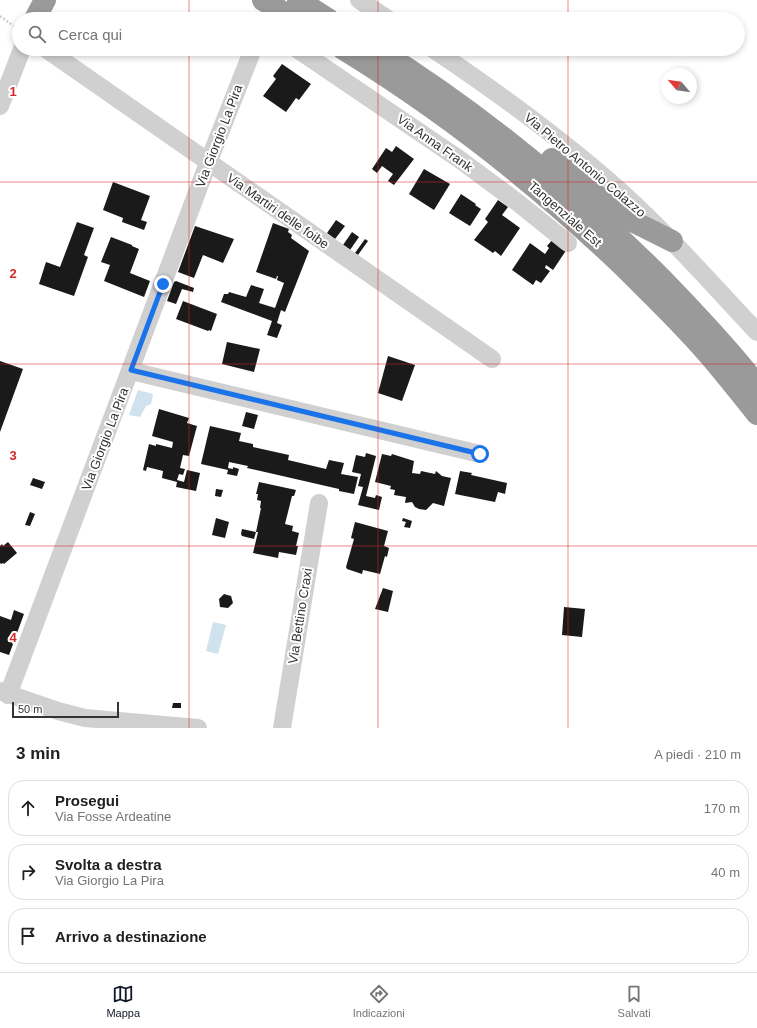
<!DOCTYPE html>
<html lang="it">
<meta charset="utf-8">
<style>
body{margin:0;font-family:Helvetica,sans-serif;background:#f2f2f2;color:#202124}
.compass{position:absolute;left:661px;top:68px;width:36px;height:36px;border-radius:50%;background:#fff;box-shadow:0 2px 6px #0003;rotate:299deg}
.scale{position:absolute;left:12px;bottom:10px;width:107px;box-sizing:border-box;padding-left:4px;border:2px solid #333;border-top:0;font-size:11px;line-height:14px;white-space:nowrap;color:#333;-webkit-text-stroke:3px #fff;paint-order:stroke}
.stop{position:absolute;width:12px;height:12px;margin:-9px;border:3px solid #1a73e8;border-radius:50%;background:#fff}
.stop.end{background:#1a73e8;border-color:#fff;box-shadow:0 1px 4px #0008}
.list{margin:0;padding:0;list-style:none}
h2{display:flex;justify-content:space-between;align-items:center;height:52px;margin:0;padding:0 16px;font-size:17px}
h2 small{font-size:13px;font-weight:400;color:#757577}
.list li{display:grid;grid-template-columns:26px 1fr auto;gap:12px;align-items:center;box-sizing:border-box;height:56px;margin:0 8px 8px;padding:0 8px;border:1px solid #e0e0e0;border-radius:16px}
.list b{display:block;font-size:15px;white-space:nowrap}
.list p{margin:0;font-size:13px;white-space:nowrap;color:#757577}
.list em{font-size:13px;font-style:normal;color:#757577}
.icon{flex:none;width:22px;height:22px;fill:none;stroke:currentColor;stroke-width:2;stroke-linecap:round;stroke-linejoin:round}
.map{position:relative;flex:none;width:757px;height:728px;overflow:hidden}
.search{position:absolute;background:#fff;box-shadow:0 2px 6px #0003;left:12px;right:12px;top:12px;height:44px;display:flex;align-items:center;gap:10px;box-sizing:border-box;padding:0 14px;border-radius:22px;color:#757577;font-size:15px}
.sheet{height:244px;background:#fff}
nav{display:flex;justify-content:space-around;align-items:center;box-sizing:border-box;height:56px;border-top:1px solid #e0e0e0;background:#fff;font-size:11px;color:#757577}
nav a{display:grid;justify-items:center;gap:2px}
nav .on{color:#111827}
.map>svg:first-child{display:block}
.water{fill:#cfe2ee}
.building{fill:#1a1a1a}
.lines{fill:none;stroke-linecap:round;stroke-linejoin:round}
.path{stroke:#cdcdcd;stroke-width:2.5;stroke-dasharray:2 2;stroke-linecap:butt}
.minor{stroke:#d0d0d0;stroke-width:18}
.highway{stroke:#9a9a9a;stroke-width:22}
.route{stroke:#1a73e8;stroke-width:5}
.grid{fill:none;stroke:#d62828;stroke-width:1;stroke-opacity:0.55}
.labels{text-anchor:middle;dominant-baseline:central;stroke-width:4;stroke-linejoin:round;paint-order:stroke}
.street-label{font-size:13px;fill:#333;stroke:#fff}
.grid-label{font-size:13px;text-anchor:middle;font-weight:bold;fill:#d62828;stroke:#fff;stroke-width:4;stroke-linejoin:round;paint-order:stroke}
</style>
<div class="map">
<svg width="757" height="728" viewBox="0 0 757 728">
<rect width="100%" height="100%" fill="#fff"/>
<g class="water">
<path d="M138 390 153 394 151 404 146 406 140 417 129 415Z"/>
<path d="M213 622 226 625 218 654 206 651Z"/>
</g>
<g class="building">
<path d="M282 64 311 84 299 100 296 98 286 112 263 96 276 79 273 76Z"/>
<path d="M396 146 414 159 394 185 388 181 393 174 382 166 377 173 372 169 386 148 392 152Z"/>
<path d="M424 169 450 184 434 210 409 194Z"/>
<path d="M113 182 150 196 141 220 147 222 144 230 122 222 123 218 103 210Z"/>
<path d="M461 194 476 204 475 205 481 209 470 226 449 213Z"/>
<path d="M498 200 508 207 502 215 520 228 501 256 495 251 493 253 474 240 488 222 485 219Z"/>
<path d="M336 220 345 226 335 239 327 233Z"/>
<path d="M77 222 94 228 84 255 88 257 74 296 39 284 46 262 60 267Z"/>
<path d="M273 223 289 229 288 232 292 235 291 238 309 251 285 312 281 310 277 323 282 325 277 338 267 335 272 321 221 302 224 294H228L229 292 246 297 251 285 264 289 259 303 275 308 284 283 277 280 278 276H277L276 279 256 272Z"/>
<path d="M195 226 234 239 223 263 203 255 194 278 178 272Z"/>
<path d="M352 232 359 237 350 250 343 245Z"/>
<path d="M111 237 132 245V246L139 249 130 273 150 281 144 297 104 281 110 265 101 262Z"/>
<path d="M365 239 368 241 358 255 355 253Z"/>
<path d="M553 239 567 249 553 270 546 265 545 268 550 271 541 283 536 280 533 285 512 270 530 243 545 254 549 248 547 246Z"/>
<path d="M176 281 194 288 193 292 182 289 176 304 167 301 174 282Z"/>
<path d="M183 301 217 314 211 331 209 330 208 331 176 319Z"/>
<path d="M227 342 260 349 254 372 222 364Z"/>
<path d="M388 356 415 365 402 401 378 393Z"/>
<path d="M0 361 23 369 0 432Z"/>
<path d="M159 409 189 418 187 423 197 426 189 456 183 455 180 468 185 469 183 475 179 474 177 480 184 482 187 470 200 473 196 491 176 487 177 482 162 478 163 471 147 467 146 471 143 470 149 444 156 446V444L172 448 173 442 152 436Z"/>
<path d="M246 412 258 415 254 429 242 426Z"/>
<path d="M210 426 241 433 239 441 253 444V447L289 455 288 460 326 469 329 460 344 463 341 474 358 477 354 494 339 491V489L247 468 248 466 229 462 228 468 233 469V467L239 469 237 476 227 474 228 470 201 464Z"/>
<path d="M366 453 376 456 366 496 375 498 376 495 382 497 379 510 358 505 363 487 358 486 361 474 352 472 356 455 365 457Z"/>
<path d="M382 454 391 456 392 454 414 461 412 473 420 474 421 471 435 474 436 471 442 476 451 478 444 506 433 503 426 510 419 509 415 507 412 502 405 503 406 497 394 495 395 490 390 489 391 486 375 482Z"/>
<path d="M460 471 472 473 471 475 507 483 505 494 498 492 495 502 455 494Z"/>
<path d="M33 478 45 482 42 489 30 485Z"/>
<path d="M259 482 296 490 294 496H292L285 524 293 526 292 531 299 533 296 546H298L296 555 279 552 278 558 253 553 258 532H256L261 508H260L261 501 257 500 258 494H256Z"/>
<path d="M216 489 223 490 221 497 215 496Z"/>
<path d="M30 512 35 514 30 526 25 525Z"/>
<path d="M216 518 229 522 225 538 212 535Z"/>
<path d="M403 518 412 521 410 528 404 527 406 522 402 521Z"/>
<path d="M355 522 388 531 384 546 389 548 387 557 385 556 380 574 363 570 362 574 347 569 346 567 354 539 351 538Z"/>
<path d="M242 529 256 532 254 539 242 536 241 534Z"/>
<path d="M8 542 17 553 4 564 3 563 1 564 0 563V546L2 544 3 546Z"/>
<path d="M383 588 393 591 388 612 375 609Z"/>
<path d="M224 594 231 596 233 603 228 608 220 607 219 599Z"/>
<path d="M564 607 585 609 582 637 562 635Z"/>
<path d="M14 610 24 614 9 655 0 652V616L11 620Z"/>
<path d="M173 703H181V708H172Z"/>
</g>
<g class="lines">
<path class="path" d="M0 16 19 30"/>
<g class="minor">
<path d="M359 0 388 19"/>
<path d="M46 49 492 359"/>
<path d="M297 49 459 159 517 202 568 243"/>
<path d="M433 49C497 92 560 138 618 189 668 234 712 284 757 332"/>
<path d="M0 106 22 49"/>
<path d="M131 371 480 454"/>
<path d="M0 691 58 711 85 718 198 728"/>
<path d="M8 695 208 163 253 49"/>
<path d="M282 728 319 503"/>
</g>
<g class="highway">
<path d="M263 0 294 19"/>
<path d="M298 0 328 19"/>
<path d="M35 19 45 0"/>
<path d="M343 49C444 111 537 184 623 266 654 297 687 328 715 362 729 379 743 396 757 414"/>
<path d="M377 49C480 113 576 193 662 279 695 313 728 348 757 385"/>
<path d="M552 159 607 204 632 221 672 241"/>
</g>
</g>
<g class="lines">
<path class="route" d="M163 284 131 370 480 454"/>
</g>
<path class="grid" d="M189 0V19M378 0V19M568 0V19M189 49V728M378 49V728M568 49V728M0 182H757M0 364H757M0 546H757"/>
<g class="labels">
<g class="street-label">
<text transform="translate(219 136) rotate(-69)">Via Giorgio La Pira</text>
<text transform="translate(435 143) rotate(35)">Via Anna Frank</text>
<text transform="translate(585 165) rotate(40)">Via Pietro Antonio Colazzo</text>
<text transform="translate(278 211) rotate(35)">Via Martiri delle foibe</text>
<text transform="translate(565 214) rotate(41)">Tangenziale Est</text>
<text transform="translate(105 439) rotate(-69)">Via Giorgio La Pira</text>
<text transform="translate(300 616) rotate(-81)">Via Bettino Craxi</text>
</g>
</g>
<g class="grid-label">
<text x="13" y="96">1</text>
<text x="13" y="278">2</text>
<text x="13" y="460">3</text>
<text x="13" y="642">4</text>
</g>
</svg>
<svg class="compass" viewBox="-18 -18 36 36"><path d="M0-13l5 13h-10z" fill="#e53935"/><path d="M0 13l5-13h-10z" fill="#757577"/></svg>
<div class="scale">50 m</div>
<div class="stop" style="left:480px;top:454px"></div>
<div class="stop end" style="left:163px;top:284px"></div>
<div class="search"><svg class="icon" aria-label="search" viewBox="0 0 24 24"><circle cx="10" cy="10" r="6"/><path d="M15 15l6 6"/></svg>Cerca qui</div>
</div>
<section class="sheet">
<h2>3 min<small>A piedi · 210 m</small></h2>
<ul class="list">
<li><svg class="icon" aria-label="ahead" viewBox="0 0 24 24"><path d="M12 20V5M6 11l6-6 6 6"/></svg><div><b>Prosegui</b><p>Via Fosse Ardeatine</p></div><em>170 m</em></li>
<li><svg class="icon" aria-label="right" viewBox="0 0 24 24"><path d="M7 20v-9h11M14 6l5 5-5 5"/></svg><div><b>Svolta a destra</b><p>Via Giorgio La Pira</p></div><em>40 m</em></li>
<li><svg class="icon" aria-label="arrive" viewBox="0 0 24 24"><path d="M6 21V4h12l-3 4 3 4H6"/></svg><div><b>Arrivo a destinazione</b></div></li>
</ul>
</section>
<nav>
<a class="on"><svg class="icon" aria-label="map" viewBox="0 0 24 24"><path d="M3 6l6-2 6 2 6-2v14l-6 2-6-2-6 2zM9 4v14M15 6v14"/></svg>Mappa</a>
<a><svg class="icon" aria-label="directions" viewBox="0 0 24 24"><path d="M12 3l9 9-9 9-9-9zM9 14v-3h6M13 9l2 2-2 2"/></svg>Indicazioni</a>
<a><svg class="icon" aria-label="saved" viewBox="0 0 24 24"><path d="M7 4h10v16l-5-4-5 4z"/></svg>Salvati</a>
</nav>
